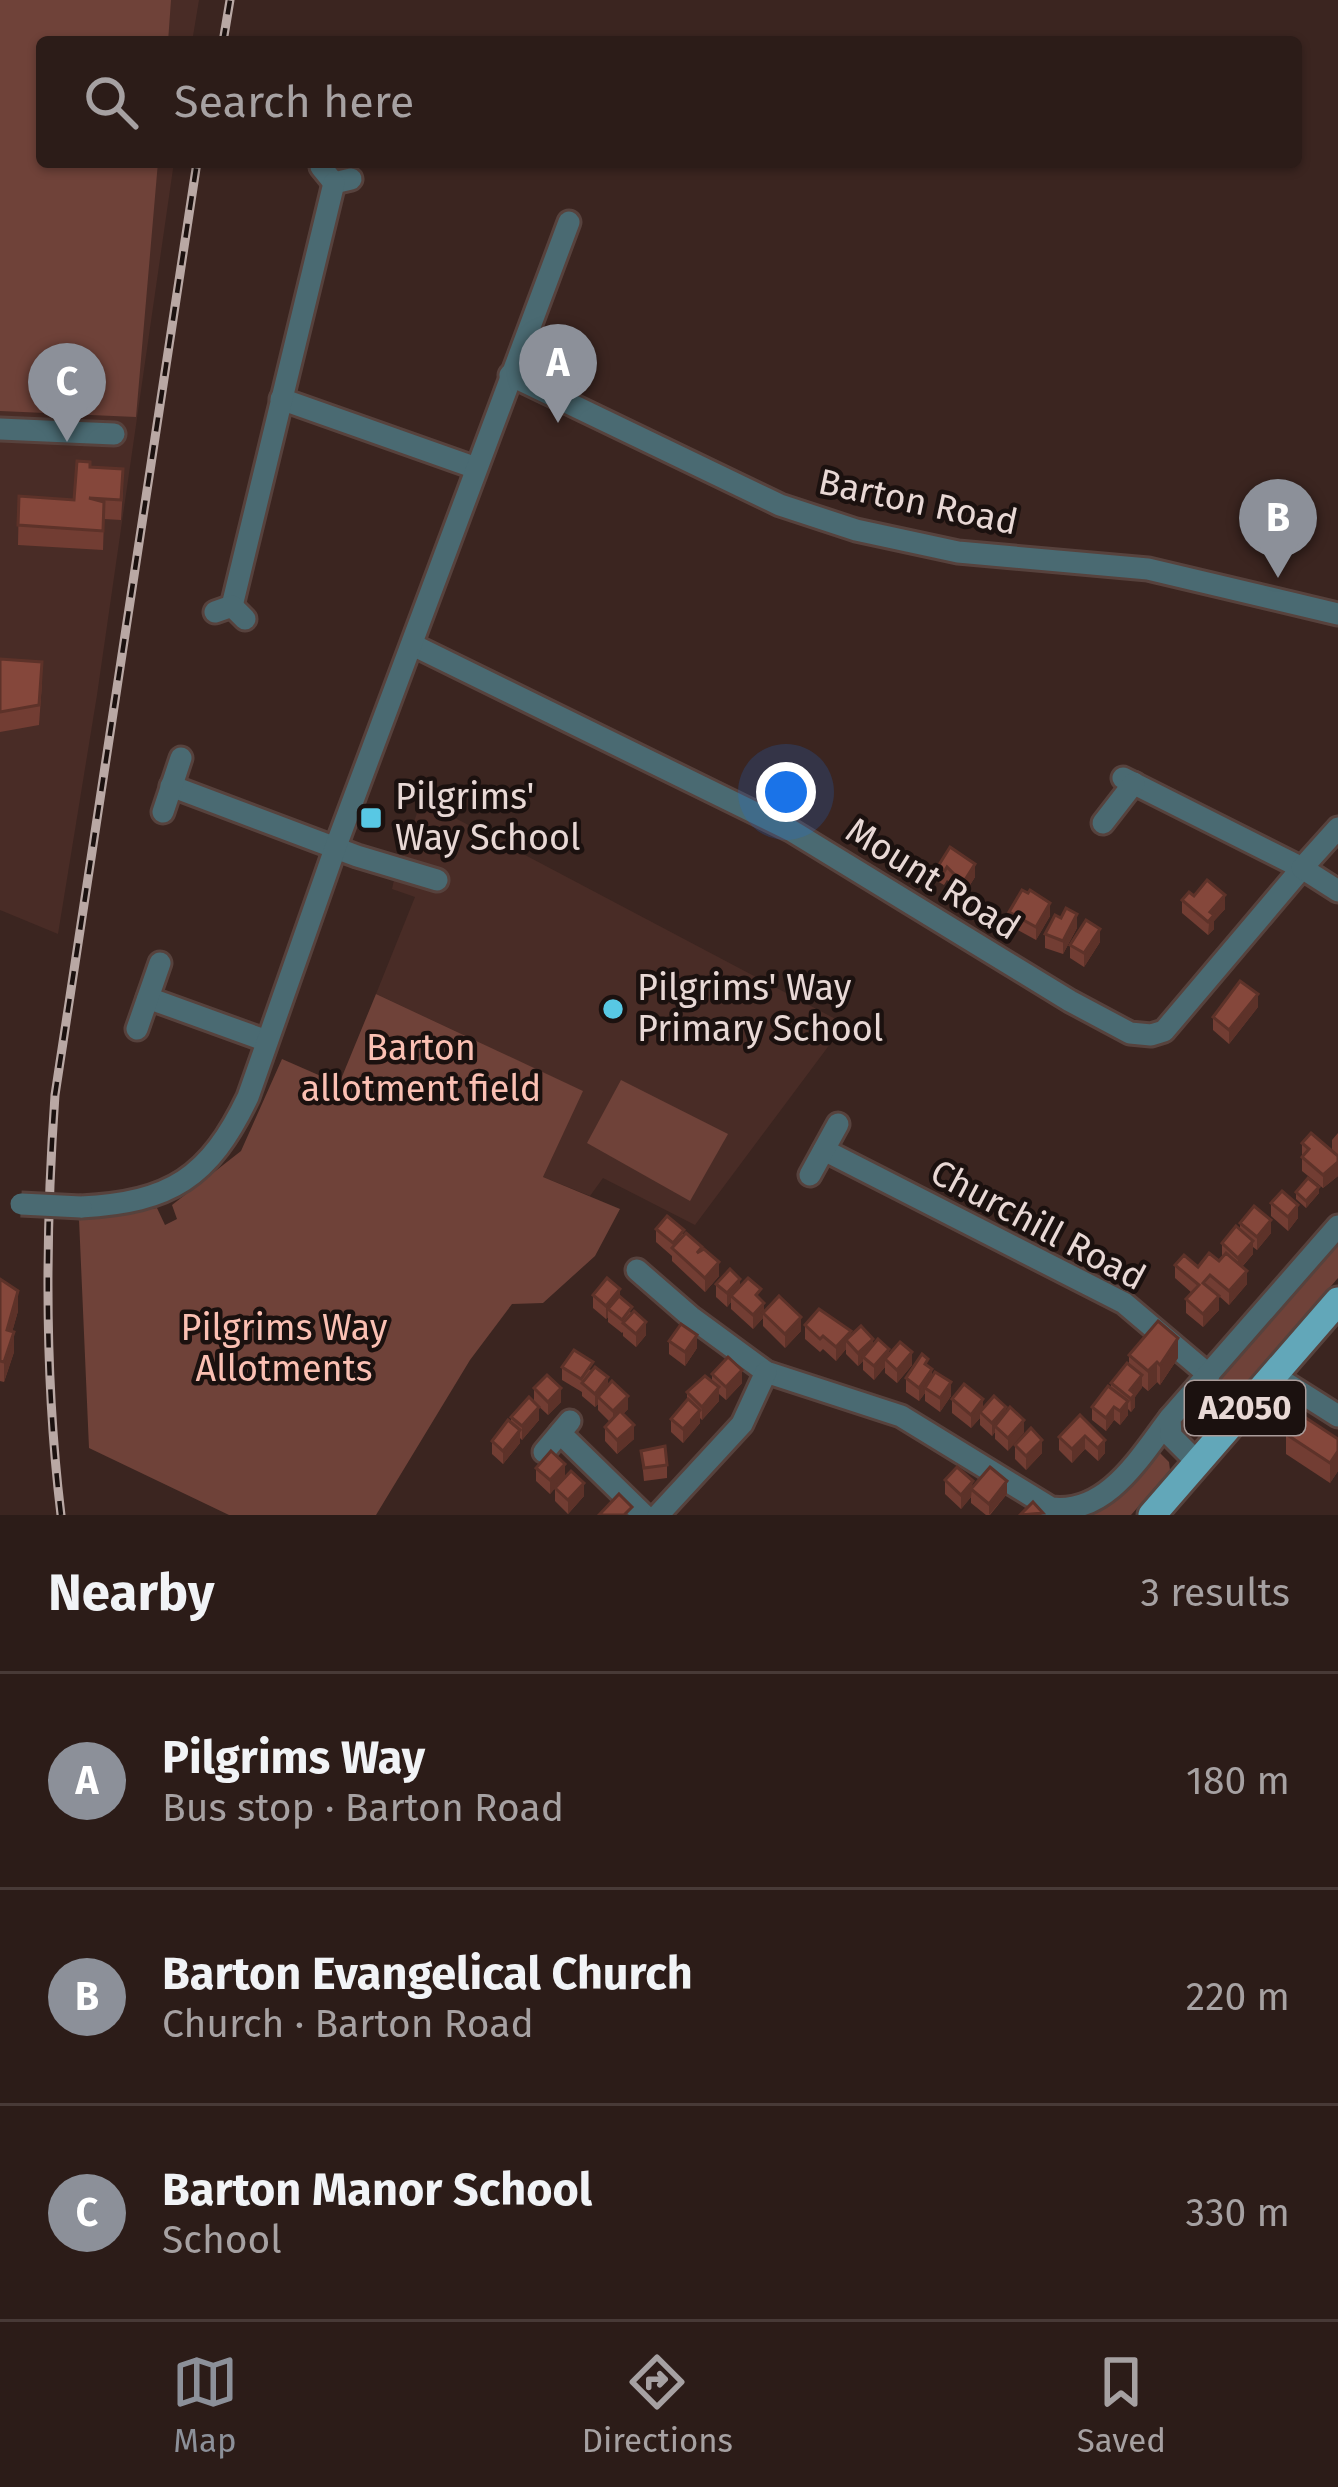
<!DOCTYPE html>
<meta charset="utf-8">
<style>
body{margin:0;font-family:"Fira Sans",sans-serif;background:#382925;color:#f1f3f6}
.you{position:absolute;left:786px;top:792px;width:42px;height:42px;margin:-30px;border:9px solid #fff;border-radius:50%;background:#1a73e8;box-shadow:0 0 0 18px #1a73e833}
.badge{display:grid;place-items:center;width:78px;height:78px;border-radius:50%;background:#8c9099;color:#fff;font-size:39px;font-weight:700}
.pin{position:absolute;translate:-50% -99px;filter:drop-shadow(0 3px 6px #0008)}
.pin::after{content:'';position:absolute;top:63px;width:42px;height:36px;background:inherit;clip-path:polygon(0 0,100% 0,50% 100%)}
.list{margin:0;padding:0;list-style:none}
h2{display:flex;justify-content:space-between;align-items:center;height:156px;margin:0;padding:0 48px;font-size:51px}
h2 small{font-size:39px;font-weight:400;color:#a6a1a2}
.list li{display:grid;grid-template-columns:78px 1fr auto;gap:36px;align-items:center;box-sizing:border-box;height:216px;padding:0 48px;border-top:3px solid #483a37}
.list b{display:block;font-size:45px;white-space:nowrap}
.list p{margin:0;font-size:39px;white-space:nowrap;color:#a6a1a2}
.list em{font-size:39px;font-style:normal;color:#a6a1a2}
.icon{flex:none;width:66px;height:66px;fill:none;stroke:currentColor;stroke-width:2;stroke-linecap:round;stroke-linejoin:round}
.map{position:relative;flex:none;width:1338px;height:1515px;overflow:hidden}
.search{position:absolute;background:#2c1c18;box-shadow:0 3px 9px #0004;left:36px;right:36px;top:36px;height:132px;display:flex;align-items:center;gap:30px;box-sizing:border-box;padding:0 42px;border-radius:12px;color:#a6a1a2;font-size:45px}
.sheet{height:804px;background:#2c1c18}
nav{display:flex;justify-content:space-around;align-items:center;box-sizing:border-box;height:168px;border-top:3px solid #483a37;background:#2c1c18;font-size:33px;color:#a6a1a2}
nav a{display:grid;justify-items:center;gap:6px}
nav .on{color:#8c9099}
.map>svg:first-child{display:block}
.built{fill:#492c26}
.green{fill:#6f4239}
.lines{fill:none;stroke-linecap:round;stroke-linejoin:round}
.minor-casing{stroke:#57423d;stroke-width:27}
.major-casing{stroke:#57423d;stroke-width:33}
.minor{stroke:#4a6a72;stroke-width:21}
.major{stroke:#62a7b9;stroke-width:27}
.rail-casing{stroke:#b9a8a4;stroke-width:9}
.rail{stroke:#1b110f;stroke-width:4.5;stroke-dasharray:14;stroke-linecap:butt}
.minor-bridge-casing{stroke:#57423d;stroke-width:27;stroke-linecap:butt}
.minor-bridge{stroke:#4a6a72;stroke-width:21}
.wall{fill:#723d33}
.shaded-wall{fill:#5d3229}
.building{fill:#85473b;stroke:#5d3229;stroke-width:3}
.poi-dot{fill:#58c8e4;stroke:#1b110f;stroke-width:4.5}
.labels{text-anchor:middle;dominant-baseline:central;stroke-width:9;stroke-linejoin:round;paint-order:stroke}
.shield{fill:#1b110f;stroke:#aa9c9a;stroke-width:3}
.shield-label{font-size:33px;font-weight:bold;fill:#e8d8d5}
.street-label{font-size:36px;fill:#e8d8d5;stroke:#1b110f}
.poi-label{font-size:36px;fill:#e8d8d5;stroke:#1b110f;text-anchor:start}
.park-label{font-size:36px;fill:#fbc0b3;stroke:#1b110f}
</style>
<div class="map">
<svg width="1338" height="1515" viewBox="0 0 1338 1515">
<rect width="100%" height="100%" fill="#3b2520"/>
<g class="built">
<path d="M0 0H199L192 42H42V162H174L97 695 58 934 0 910Z"/>
<path d="M421 800 845 1024 695 1225 603 1178 590 1196 543 1177 582 1091 376 994 415 897 392 889 394 880 354 867 361 844 403 857Z"/>
</g>
<g class="green">
<path d="M0 0H171L168 42H42V162H158L136 417 0 411Z"/>
<path d="M376 994 583 1091 543 1177 620 1209 595 1256 543 1303 512 1304 470 1360 376 1515H229L89 1448 79 1219 157 1208 165 1225 177 1219 172 1205 241 1151 282 1059 339 1084Z"/>
<path d="M621 1080 728 1134 690 1201 587 1143Z"/>
<path d="M1338 1244V1278L1201 1436 1190 1433 1185 1417Z"/>
<path d="M1158 1451 1169 1462 1170 1470 1131 1515H1082L1102 1507Z"/>
</g>
<g class="lines">
<defs>
<g id="minor">
<path d="M321 167 334 183 351 179"/>
<path d="M510 375 780 505 856 530 958 552 1148 569 1338 614"/>
<path d="M281 399 476 468"/>
<path d="M0 429 114 434"/>
<path d="M232 606 334 183"/>
<path d="M215 612 232 606 245 619"/>
<path d="M413 645 792 831 1070 1001 1130 1033 1151 1035 1164 1031 1302 868 1123 778"/>
<path d="M171 786 357 856 437 880"/>
<path d="M163 812 181 758"/>
<path d="M1103 823 1134 783"/>
<path d="M1338 828 1302 868 1338 891"/>
<path d="M148 998 267 1041"/>
<path d="M137 1029 160 963"/>
<path d="M824 1150 1124 1303 1209 1375"/>
<path d="M810 1175 838 1124"/>
<path d="M81 1207C171 1202 209 1178 248 1097L336 846 569 222"/>
<path d="M637 1270 691 1317 766 1372 901 1416 1051 1508C1107 1515 1140 1457 1170 1418"/>
<path d="M1273 1375 1338 1416"/>
<path d="M560 1433 644 1515"/>
<path d="M544 1452 570 1421"/>
<path d="M1197 1462 1171 1436 1170 1418 1338 1226"/>
<path d="M658 1515 742 1424 766 1372"/>
</g>
<path id="major" d="M1152 1515 1338 1301"/>
</defs>
<use href="#minor" class="minor-casing"/>
<use href="#major" class="major-casing"/>
<use href="#minor" class="minor"/>
<use href="#major" class="major"/>
<defs>
<g id="rail">
<path d="M223 42 230 0"/>
<path d="M61 1515C44 1375 45 1236 55 1095L197 162"/>
</g>
</defs>
<use href="#rail" class="rail-casing"/>
<use href="#rail" class="rail"/>
<defs>
<path id="minor-bridge" d="M21 1204 81 1207"/>
</defs>
<use href="#minor-bridge" class="minor-bridge-casing"/>
<use href="#minor-bridge" class="minor-bridge"/>
</g>
<g class="wall">
<path d="M90 467 123 489 121 520 104 519 103 550 18 545 19 496 74 500Z"/>
<path d="M0 659 42 682 39 725 0 732Z"/>
<path d="M975 864V877L963 896 947 880 944 885 937 881V868Z"/>
<path d="M1194 896 1225 909 1214 921V929L1208 935 1182 913V900Z"/>
<path d="M1009 912 1050 916 1036 940 1009 925Z"/>
<path d="M1077 928 1063 954 1045 948V934Z"/>
<path d="M1100 942 1084 967 1070 958V945Z"/>
<path d="M1258 1007 1229 1044 1213 1030V1017Z"/>
<path d="M1338 1133V1176L1323 1188 1302 1171V1143L1332 1150V1140Z"/>
<path d="M1296 1192 1319 1193 1306 1208 1296 1199Z"/>
<path d="M1271 1203 1298 1218 1288 1231 1271 1216Z"/>
<path d="M1240 1223 1271 1233 1257 1250 1253 1247V1254L1242 1267 1247 1284 1229 1305 1210 1288 1219 1310 1203 1327 1186 1313V1299L1192 1293 1175 1278V1265L1198 1267 1219 1261 1222 1257V1243L1240 1230Z"/>
<path d="M656 1229 684 1234 702 1250 719 1276 705 1292 672 1261V1256L656 1242Z"/>
<path d="M0 1279 18 1311 12 1332 14 1352 4 1382 0 1381Z"/>
<path d="M716 1284 740 1286 761 1299 764 1311 801 1331 785 1348 763 1326V1318L753 1329 731 1309V1302L727 1307 716 1297Z"/>
<path d="M593 1295 620 1297 646 1335 636 1347 623 1336V1332L622 1333 608 1322V1317L606 1319 593 1308Z"/>
<path d="M805 1325 851 1336 912 1365 897 1383 885 1373V1367L874 1380 863 1370V1361L858 1366 846 1354V1349L836 1361 823 1349 820 1352 805 1339Z"/>
<path d="M669 1341 697 1348 685 1366 669 1354Z"/>
<path d="M1129 1355 1178 1358 1160 1385 1157 1382 1148 1391 1142 1386 1135 1397V1407L1131 1412 1128 1409V1415L1120 1425 1114 1420 1106 1431 1092 1420V1407L1111 1388V1383L1129 1365Z"/>
<path d="M928 1366 932 1377 951 1396 940 1412 925 1401V1393L919 1401 906 1392V1378Z"/>
<path d="M562 1367 593 1370 628 1409 623 1414 634 1439 617 1454 605 1441V1427L610 1422 598 1410V1404L595 1407 582 1396V1392L562 1380Z"/>
<path d="M712 1374 742 1383 726 1400 719 1394V1401L702 1420 700 1418V1423L683 1443 671 1432V1419L687 1401V1392L712 1382Z"/>
<path d="M534 1388 561 1402 548 1415 534 1402Z"/>
<path d="M952 1399 1006 1411 1010 1407 1008 1451 995 1439V1432L992 1436 980 1425V1418L971 1428 952 1413Z"/>
<path d="M1080 1415 1105 1453 1098 1461 1085 1449 1072 1463 1059 1450V1437Z"/>
<path d="M511 1417 539 1420 522 1440 520 1438V1443L503 1464 492 1454V1441L511 1423Z"/>
<path d="M1286 1434 1338 1439V1471L1330 1483 1286 1454Z"/>
<path d="M1015 1445 1042 1453 1026 1470 1015 1459Z"/>
<path d="M641 1451 667 1465V1478L644 1481Z"/>
<path d="M536 1468 565 1477 584 1496 568 1514 555 1501V1488L550 1494 536 1481Z"/>
<path d="M945 1480 973 1487 1007 1494 990 1515H986L971 1503V1497L961 1509 945 1494Z"/>
</g>
<g class="shaded-wall">
<path d="M975 864V877L963 896V883Z"/>
<path d="M1225 895V909L1214 921V929L1208 935 1210 912Z"/>
<path d="M1050 903V916L1036 940V927Z"/>
<path d="M1077 914V928L1063 954V941Z"/>
<path d="M1100 929V942L1084 967V953Z"/>
<path d="M1258 994V1007L1229 1044V1030Z"/>
<path d="M1338 1162V1176L1323 1188V1175Z"/>
<path d="M1319 1187V1193L1306 1208V1201Z"/>
<path d="M1298 1205V1218L1288 1231V1217Z"/>
<path d="M1271 1220V1233L1257 1250V1237Z"/>
<path d="M1253 1241V1254L1238 1271V1258Z"/>
<path d="M719 1262V1276L705 1292V1278Z"/>
<path d="M1247 1271V1284L1229 1305V1291Z"/>
<path d="M740 1279V1292L731 1296V1302L727 1307V1293Z"/>
<path d="M620 1289V1303L608 1309V1317L606 1319V1306Z"/>
<path d="M18 1291V1311L7 1350V1330Z"/>
<path d="M1219 1296V1310L1203 1327V1314Z"/>
<path d="M764 1303V1314L763 1313V1318L753 1329V1315Z"/>
<path d="M801 1317V1331L785 1348V1334Z"/>
<path d="M646 1322V1335L636 1347V1334Z"/>
<path d="M851 1331 850 1345 846 1340V1349L836 1361V1347Z"/>
<path d="M14 1332V1352L4 1382V1362Z"/>
<path d="M697 1335V1348L685 1366V1352Z"/>
<path d="M1178 1338V1358L1160 1385V1365Z"/>
<path d="M873 1339V1352L863 1357V1361L858 1366V1353Z"/>
<path d="M889 1349V1362L885 1359V1367L874 1380V1366Z"/>
<path d="M912 1352V1365L897 1383V1370Z"/>
<path d="M1157 1362V1382L1148 1391V1371Z"/>
<path d="M932 1369V1382L925 1388V1393L919 1401V1388Z"/>
<path d="M742 1370V1383L726 1400V1387Z"/>
<path d="M1142 1375V1388L1135 1397V1407L1131 1412 1130 1390Z"/>
<path d="M608 1377V1391L598 1397V1404L595 1407V1394Z"/>
<path d="M951 1382V1396L940 1412V1398Z"/>
<path d="M719 1387V1401L702 1420V1407Z"/>
<path d="M561 1388V1402L548 1415V1402Z"/>
<path d="M628 1396V1409L613 1425V1411Z"/>
<path d="M983 1399V1413L980 1412V1418L971 1428V1415Z"/>
<path d="M1128 1401V1415L1120 1425V1411Z"/>
<path d="M539 1407V1420L522 1440V1426Z"/>
<path d="M1006 1407V1420L995 1426V1432L992 1436V1423Z"/>
<path d="M1114 1407V1420L1106 1431V1418Z"/>
<path d="M700 1410V1423L683 1443V1429Z"/>
<path d="M1024 1420V1433L1008 1451V1438Z"/>
<path d="M634 1425V1439L617 1454V1440Z"/>
<path d="M520 1430V1443L503 1464V1451Z"/>
<path d="M1085 1436V1449L1072 1463V1449Z"/>
<path d="M1042 1440V1453L1026 1470V1456Z"/>
<path d="M1105 1440V1453L1098 1461V1448Z"/>
<path d="M1338 1451V1471L1330 1483V1463Z"/>
<path d="M565 1464V1477L550 1494V1480Z"/>
<path d="M973 1481 971 1497 961 1509V1495Z"/>
<path d="M1007 1481V1494L989 1515V1504Z"/>
<path d="M584 1483V1496L568 1514V1500Z"/>
</g>
<g class="building">
<path d="M77 461 90 462V467L123 469 121 500 89 498 104 502 103 531 18 525 19 496 74 500Z"/>
<path d="M0 659 42 662 39 705 0 712Z"/>
<path d="M950 847 975 864 963 883 947 867 944 872 937 868Z"/>
<path d="M1207 880 1225 895 1210 912 1214 915 1208 922 1182 900 1189 892 1194 896Z"/>
<path d="M1022 890 1028 893 1030 890 1050 903 1036 927 1009 912Z"/>
<path d="M1066 908 1077 914 1063 941 1045 934 1055 915 1061 918Z"/>
<path d="M1086 920 1100 929 1084 953 1070 945Z"/>
<path d="M1240 981 1258 994 1229 1030 1213 1017Z"/>
<path d="M1311 1133 1338 1156V1162L1323 1175 1302 1157 1309 1149 1302 1143Z"/>
<path d="M1308 1178 1319 1187 1306 1201 1296 1192Z"/>
<path d="M1282 1191 1298 1205 1288 1217 1271 1203Z"/>
<path d="M1254 1206 1271 1220 1257 1237 1240 1223Z"/>
<path d="M667 1216 684 1230 673 1243 656 1229Z"/>
<path d="M1236 1226 1253 1241 1238 1258 1222 1243Z"/>
<path d="M686 1233 702 1247 697 1253 704 1249 719 1262 705 1278 672 1248Z"/>
<path d="M1209 1253 1219 1261 1226 1253 1247 1271 1229 1291 1210 1275 1203 1283 1219 1296 1203 1314 1186 1299 1199 1285 1175 1265 1184 1255 1198 1267Z"/>
<path d="M730 1269 740 1279 727 1293 716 1284Z"/>
<path d="M607 1278 620 1289 606 1306 593 1295Z"/>
<path d="M748 1278 761 1289 756 1295 764 1303 753 1315 731 1296Z"/>
<path d="M0 1279 18 1291 7 1330 14 1332 4 1362 0 1361Z"/>
<path d="M619 1296 632 1307 622 1320 608 1309Z"/>
<path d="M779 1296 801 1317 785 1334 763 1313Z"/>
<path d="M819 1309 851 1331 836 1347 823 1336 820 1339 805 1325Z"/>
<path d="M634 1311 646 1322 636 1334 623 1323Z"/>
<path d="M1158 1321 1178 1338 1160 1365 1157 1362 1148 1371 1129 1355Z"/>
<path d="M681 1324 697 1335 685 1352 669 1341Z"/>
<path d="M861 1326 873 1339 858 1353 846 1340Z"/>
<path d="M878 1339 889 1349 874 1366 863 1357Z"/>
<path d="M900 1342 912 1352 897 1370 885 1359Z"/>
<path d="M574 1350 593 1362 581 1379 562 1367Z"/>
<path d="M922 1354 928 1359 925 1364 932 1369 919 1388 906 1378Z"/>
<path d="M728 1357 742 1370 726 1387 712 1374Z"/>
<path d="M1127 1363 1142 1375 1130 1390 1135 1394 1131 1399 1111 1383Z"/>
<path d="M595 1367 608 1377 595 1394 582 1383Z"/>
<path d="M935 1372 951 1382 940 1398 925 1388Z"/>
<path d="M547 1375 561 1388 548 1402 534 1388Z"/>
<path d="M705 1376 719 1387 702 1407 687 1392Z"/>
<path d="M612 1381 628 1396 613 1411 598 1397Z"/>
<path d="M964 1384 983 1399 971 1415 952 1399Z"/>
<path d="M1108 1386 1128 1401 1120 1411 1114 1407 1106 1418 1092 1407Z"/>
<path d="M994 1396 1006 1407 992 1423 980 1412Z"/>
<path d="M529 1397 539 1407 522 1426 511 1417Z"/>
<path d="M688 1399 700 1410 683 1429 671 1419Z"/>
<path d="M1010 1407 1024 1420 1008 1438 995 1426Z"/>
<path d="M620 1411 634 1425 617 1440 605 1427Z"/>
<path d="M1300 1414 1338 1439V1451L1330 1463 1286 1434Z"/>
<path d="M1080 1415 1105 1440 1098 1448 1085 1436 1072 1449 1059 1437Z"/>
<path d="M508 1420 520 1430 503 1451 492 1441Z"/>
<path d="M1031 1428 1042 1440 1026 1456 1015 1445Z"/>
<path d="M665 1446 667 1465 644 1468 641 1451Z"/>
<path d="M551 1451 565 1464 550 1480 536 1468Z"/>
<path d="M957 1467 973 1481 961 1495 945 1480Z"/>
<path d="M990 1467 1007 1481 989 1504 971 1489Z"/>
<path d="M571 1471 584 1483 568 1500 555 1488Z"/>
<path d="M619 1494 632 1507 624 1515H599Z"/>
<path d="M1033 1502 1043 1513 1020 1515Z"/>
</g>
<g class="poi-dot">
<rect x="359" y="806" width="24" height="24" rx="6"/>
<circle cx="613" cy="1009" r="12"/>
</g>
<g class="labels">
<rect class="shield" x="1185" y="1381" width="120" height="54" rx="9"/>
<g class="shield-label">
<text x="1245" y="1408">A2050</text>
</g>
<g class="street-label">
<text transform="translate(918 502) rotate(12)">Barton Road</text>
<text transform="translate(933 879) rotate(32)">Mount Road</text>
<text transform="translate(1038 1225) rotate(28)">Churchill Road</text>
</g>
<g class="poi-label">
<text x="395" y="797">Pilgrims'<tspan x="395" dy="41">Way School</tspan></text>
<text x="637" y="988">Pilgrims' Way<tspan x="637" dy="41">Primary School</tspan></text>
</g>
<g class="park-label">
<text x="421" y="1048">Barton<tspan x="421" dy="41">allotment field</tspan></text>
<text x="284" y="1328">Pilgrims Way<tspan x="284" dy="41">Allotments</tspan></text>
</g>
</g>
</svg>
<div class="you"></div>
<div class="pin badge" style="left:558px;top:423px">A</div>
<div class="pin badge" style="left:1278px;top:578px">B</div>
<div class="pin badge" style="left:67px;top:442px">C</div>
<div class="search"><svg class="icon" aria-label="search" viewBox="0 0 24 24"><circle cx="10" cy="10" r="6"/><path d="M15 15l6 6"/></svg>Search here</div>
</div>
<section class="sheet">
<h2>Nearby<small>3 results</small></h2>
<ul class="list">
<li><span class="badge">A</span><div><b>Pilgrims Way</b><p>Bus stop · Barton Road</p></div><em>180 m</em></li>
<li><span class="badge">B</span><div><b>Barton Evangelical Church</b><p>Church · Barton Road</p></div><em>220 m</em></li>
<li><span class="badge">C</span><div><b>Barton Manor School</b><p>School</p></div><em>330 m</em></li>
</ul>
</section>
<nav>
<a class="on"><svg class="icon" aria-label="map" viewBox="0 0 24 24"><path d="M3 6l6-2 6 2 6-2v14l-6 2-6-2-6 2zM9 4v14M15 6v14"/></svg>Map</a>
<a><svg class="icon" aria-label="directions" viewBox="0 0 24 24"><path d="M12 3l9 9-9 9-9-9zM9 14v-3h6M13 9l2 2-2 2"/></svg>Directions</a>
<a><svg class="icon" aria-label="saved" viewBox="0 0 24 24"><path d="M7 4h10v16l-5-4-5 4z"/></svg>Saved</a>
</nav>
